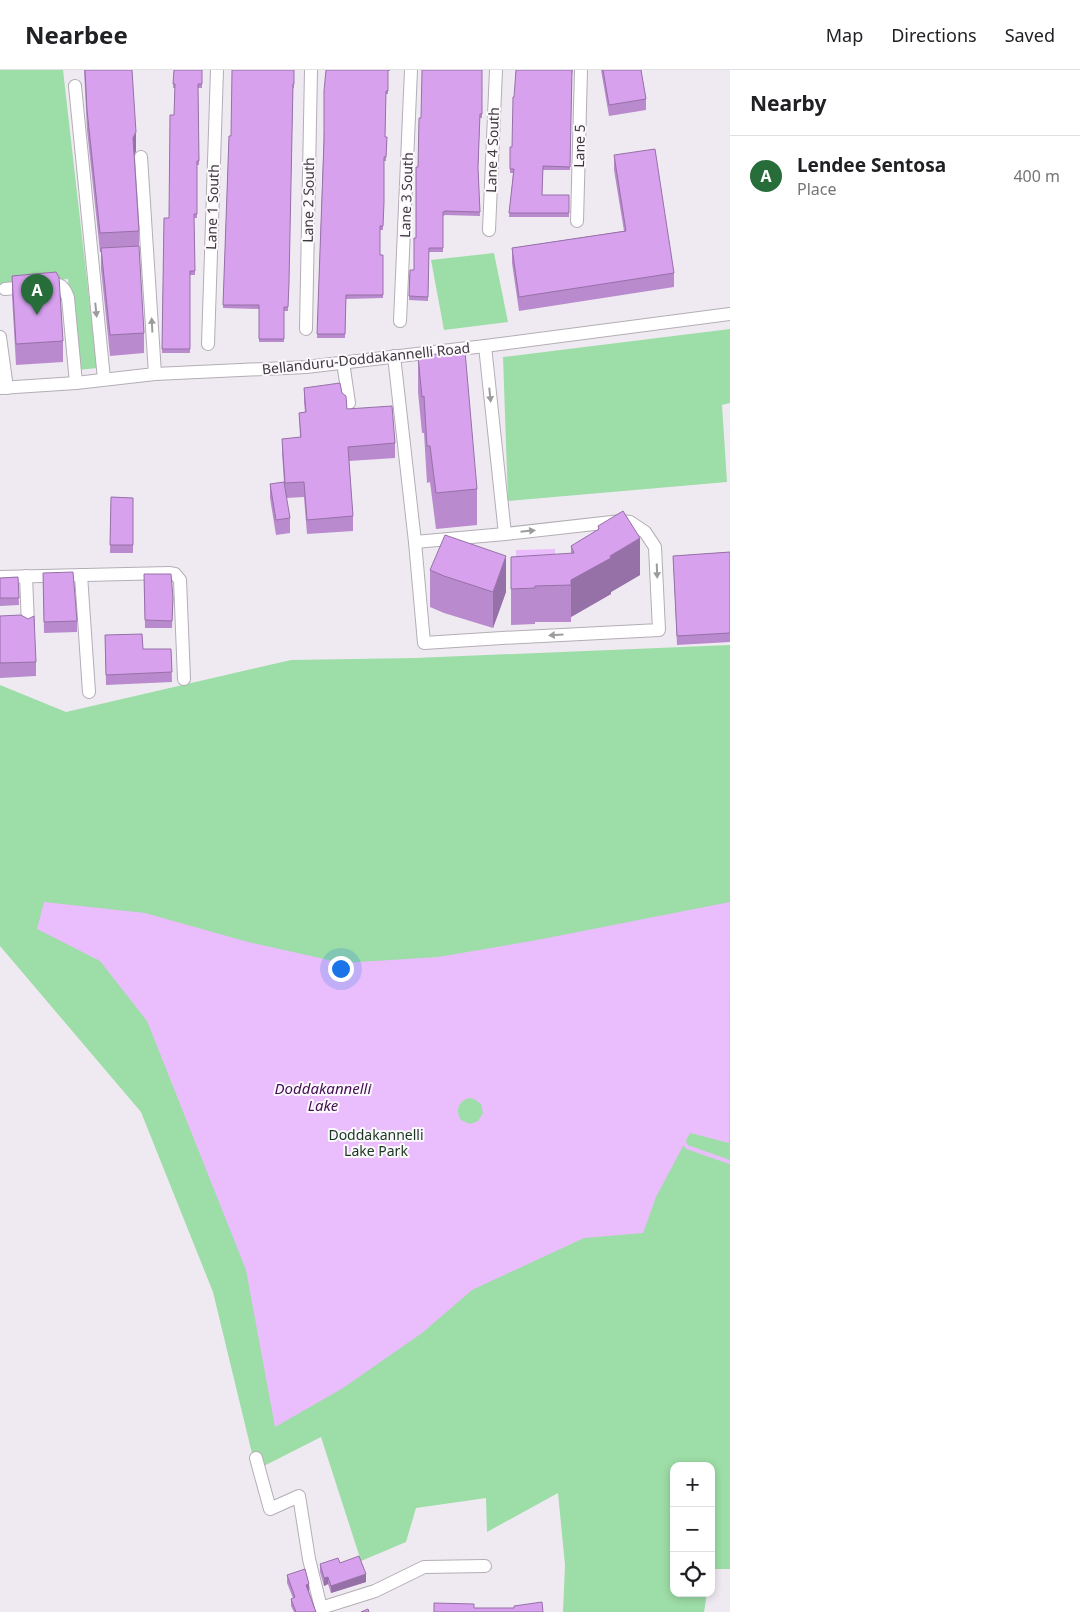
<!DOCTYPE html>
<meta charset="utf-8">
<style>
body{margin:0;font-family:"Noto Sans",sans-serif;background:#f6f6f6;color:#202124}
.controls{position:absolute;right:15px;bottom:15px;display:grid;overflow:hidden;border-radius:10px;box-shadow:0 2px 8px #0003}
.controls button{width:45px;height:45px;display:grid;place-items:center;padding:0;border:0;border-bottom:1px solid #e0e0e0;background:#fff;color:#202124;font:25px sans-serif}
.you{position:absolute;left:340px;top:898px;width:18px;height:18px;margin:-12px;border:4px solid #fff;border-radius:50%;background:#1a73e8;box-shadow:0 0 0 8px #1a73e833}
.badge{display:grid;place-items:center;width:32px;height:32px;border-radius:50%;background:#276d39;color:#fff;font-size:16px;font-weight:700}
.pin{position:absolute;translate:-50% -41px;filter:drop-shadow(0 1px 2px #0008)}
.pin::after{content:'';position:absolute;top:26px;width:18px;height:15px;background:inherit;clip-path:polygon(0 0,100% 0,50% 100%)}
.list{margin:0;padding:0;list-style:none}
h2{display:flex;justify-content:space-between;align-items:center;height:65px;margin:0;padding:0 20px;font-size:21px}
h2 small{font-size:16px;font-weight:400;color:#757577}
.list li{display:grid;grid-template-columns:32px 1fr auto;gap:15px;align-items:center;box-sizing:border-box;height:80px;padding:0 20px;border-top:1px solid #e0e0e0}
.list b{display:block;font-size:19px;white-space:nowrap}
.list p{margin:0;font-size:16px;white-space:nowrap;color:#757577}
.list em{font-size:16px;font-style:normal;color:#757577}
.icon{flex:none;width:28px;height:28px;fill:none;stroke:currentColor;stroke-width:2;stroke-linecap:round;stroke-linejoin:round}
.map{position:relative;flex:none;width:730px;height:1542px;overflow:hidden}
header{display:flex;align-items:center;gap:30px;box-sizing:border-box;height:70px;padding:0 25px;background:#fff;border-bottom:1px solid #e0e0e0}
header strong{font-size:24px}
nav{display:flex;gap:28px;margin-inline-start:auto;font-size:18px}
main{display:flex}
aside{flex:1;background:#fff}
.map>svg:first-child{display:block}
.green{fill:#9ddda7}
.water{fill:#eabefc;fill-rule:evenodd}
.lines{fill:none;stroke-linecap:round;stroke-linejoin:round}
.stream{stroke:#eabefc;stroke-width:4}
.minor-casing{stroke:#b3aeb5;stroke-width:14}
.minor{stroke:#fff;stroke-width:12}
.wall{fill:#b98acd}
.shaded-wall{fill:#9671a7}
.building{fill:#d7a1ee;stroke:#9671a7}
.oneway{fill:#9c9c9c}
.labels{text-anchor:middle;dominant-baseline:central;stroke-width:4;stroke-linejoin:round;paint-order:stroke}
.street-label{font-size:14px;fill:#3a383a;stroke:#fcf8fe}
.park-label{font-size:14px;fill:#16371d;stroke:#fcf8fe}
.water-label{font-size:15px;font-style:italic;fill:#420f53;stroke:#fcf8fe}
</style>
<header>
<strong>Nearbee</strong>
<nav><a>Map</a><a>Directions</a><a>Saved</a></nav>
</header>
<main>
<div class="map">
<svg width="730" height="1542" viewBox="0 0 730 1542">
<rect width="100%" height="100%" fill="#efeaf1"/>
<g class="green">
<path d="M0 0H63L97 298 78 300 68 209 0 215Z"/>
<path d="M494 183 508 252 444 260 431 190Z"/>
<path d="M730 259V333L722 335 727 412 508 431 503 287Z"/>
<path d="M730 575V1499H711V1396H674V1523H707L704 1542H563L565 1495 558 1423 487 1462 486 1428 416 1438 406 1472 361 1491 321 1367 256 1400 213 1222 141 1042 0 876V615L66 642 291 590 415 588Z"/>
</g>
<g class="water">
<path d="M555 479 556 505 517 507 516 480Z"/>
<path d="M44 832 145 843 248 872 342 893 438 887 537 870 730 832 729 1073 690 1063 656 1127 643 1163 584 1168 472 1220 422 1263 343 1318 275 1357 246 1200 147 951 100 891 37 859ZM469 1028 474 1029 481 1034 483 1043 478 1051 470 1054 461 1050C455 1041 458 1031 469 1028Z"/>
</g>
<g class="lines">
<path class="stream" d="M682 1069 687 1077 730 1092"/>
<defs>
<g id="minor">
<path d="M75 16 104 309"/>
<path d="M141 87 155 304"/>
<path d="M577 151 581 0"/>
<path d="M489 160 496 0"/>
<path d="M5 219 55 214C63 215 66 221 68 228L76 313"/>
<path d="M400 251 411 0"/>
<path d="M306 259 311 0"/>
<path d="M0 267 7 318"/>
<path d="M208 274 217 0"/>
<path d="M394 286 415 472 424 573 502 568 659 560 655 477 645 462 630 452 621 451 505 464 485 276"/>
<path d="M343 292 349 333"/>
<path d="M0 318 76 313 155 304 306 297 485 276 730 244"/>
<path d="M415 472 505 464"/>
<path d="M81 505 89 622"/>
<path d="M26 506 28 555"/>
<path d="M0 507 169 503 175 504 180 510 184 609"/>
<path d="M256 1388 270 1439 299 1426 309 1489 322 1542"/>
<path d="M321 1538 375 1521 424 1497 485 1496"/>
</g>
</defs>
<use href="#minor" class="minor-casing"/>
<use href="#minor" class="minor"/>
</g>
<g class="wall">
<path d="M84 0H132L136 81 134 85 139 161V180L144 263V283L110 286 101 199V182H100L87 60Z"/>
<path d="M174 0H202V18H198L199 95H197V148H194L195 205H190V283H162L164 148H169L174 45 175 18H173Z"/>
<path d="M294 0V18H293L288 241H284V272H259V239L223 238 229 66H231Z"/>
<path d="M326 0H390V1H388V24H386L385 67H387L386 91H384L383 160H380V185H383V228L346 229 345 268H317Z"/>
<path d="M482 0V48H480L478 99 480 146 445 145 443 146V182H429L428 231 409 230 410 200H414L416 168 418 97 421 48Z"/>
<path d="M516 0H573L572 5 570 100H543L542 125H569V147H509L513 103H510V77H512Z"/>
<path d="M601 0H641L646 29V40L609 46Z"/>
<path d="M614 85 674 203V217L519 241 512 193V178L624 161 614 100Z"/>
<path d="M12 206 63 271V292L16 295 12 226Z"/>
<path d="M418 286 477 419V455L436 459 430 412 427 413 424 363H422L418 322Z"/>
<path d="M304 318 342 323 347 339 395 373V388L349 391 353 446V461L307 464 304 427 286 428 290 448V463L276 465 270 428V414L284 412 282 383V369L300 367 299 343 305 342 304 332Z"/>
<path d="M111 427 133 428V483H110Z"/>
<path d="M598 456 640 505 611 522V524L571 547V552H535V554L511 555V487L571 484V476L598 460Z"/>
<path d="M730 482V572L677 575 673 486Z"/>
<path d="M430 500 506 522 493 558 444 543 430 537Z"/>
<path d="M43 503 77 551V562L44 563Z"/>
<path d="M144 504 173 528 172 558H145Z"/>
<path d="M18 507 19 535 0 536V508Z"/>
<path d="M0 546 28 549 36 592V606L0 608Z"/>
<path d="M105 565 143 579H171L172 612 106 615Z"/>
<path d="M340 1493 366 1512 331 1523 328 1514 324 1516 320 1502V1494Z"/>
<path d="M287 1505 309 1522 316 1542H294L291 1536V1529L293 1528 287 1513Z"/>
</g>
<g class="shaded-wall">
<path d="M136 62V81L133 88V68Z"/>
<path d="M640 468V505L611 522V524L571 547V510Z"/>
<path d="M506 486V522L493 558V522Z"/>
<path d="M366 1504V1512L331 1523V1516Z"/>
<path d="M328 1507V1514L324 1516V1508Z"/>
<path d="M309 1514V1522L306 1523V1515Z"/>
</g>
<g class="building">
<path d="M85 0H132L136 62 133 68 139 161 100 163 87 40Z"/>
<path d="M174 0H202V14H198L199 91H197V144H194L195 201H190V279H162L164 148H169L170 45H174L175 14H173Z"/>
<path d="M232 0H294V14H293L289 213 288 237H284V269H259V235H223L229 66H231Z"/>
<path d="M326 0H388V21H386L385 67H387L386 87H384V132L383 156H380V185H383V225H346L345 264H317L324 71V21Z"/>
<path d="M422 0H482V44H480L478 97 480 142 445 141 443 142V178H429L428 227 409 226 410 200H414V168H416V97H418L419 48H421Z"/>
<path d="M516 0H572L570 97 543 96 542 125H569V143H509L514 99H510V77H512L513 27H514Z"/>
<path d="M603 0H641L646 29 609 35Z"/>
<path d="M655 79 674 203 519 227 512 178 626 161 614 85Z"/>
<path d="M139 176 144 263 110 265 101 178Z"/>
<path d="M56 202 59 207 63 271 16 274 12 206Z"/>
<path d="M465 281 477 419 436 423 430 376H427L424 326 422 327 418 286Z"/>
<path d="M340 313 342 323 346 326 347 339 392 336 395 373 348 377 353 446 307 450 304 412 285 413 282 369 301 367 299 343 306 342 304 318Z"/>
<path d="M284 412 290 448 276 450 270 414Z"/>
<path d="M111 427 133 428V475H110Z"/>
<path d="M623 441 640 468 610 486 611 488 571 510V515L535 516V518L511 519V487L574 483 571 476 599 459 598 456Z"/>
<path d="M445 465 506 486 493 522 444 506 430 500Z"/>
<path d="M730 482V563L677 566 673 486Z"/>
<path d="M73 502 77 551 44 552 43 503Z"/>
<path d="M144 504H171L173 528 172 551 145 550Z"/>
<path d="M18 507 19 528H0V508Z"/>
<path d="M21 545 28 549 34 546 36 592 0 593V546Z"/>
<path d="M142 564 143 579H171L172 602 106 605 105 565Z"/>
<path d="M359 1486 366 1504 331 1516 328 1507 324 1508 320 1494 338 1488 340 1493Z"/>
<path d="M305 1499 309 1514 306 1515 316 1542H296L291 1529 295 1527 287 1505Z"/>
<path d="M542 1532 543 1542H434V1533L474 1534V1538H514V1536Z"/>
<path d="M368 1539 369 1542H361Z"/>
</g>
<defs><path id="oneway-solid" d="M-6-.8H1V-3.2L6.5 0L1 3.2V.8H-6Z" transform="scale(1.25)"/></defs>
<g class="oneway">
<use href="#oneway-solid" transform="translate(96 240) rotate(84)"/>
<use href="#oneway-solid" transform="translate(152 255) rotate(-93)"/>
<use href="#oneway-solid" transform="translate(490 325) rotate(84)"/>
<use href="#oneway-solid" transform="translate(528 461) rotate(-6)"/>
<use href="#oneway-solid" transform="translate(657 501) rotate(88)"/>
<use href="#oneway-solid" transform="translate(556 565) rotate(177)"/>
</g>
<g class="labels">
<g class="street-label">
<text transform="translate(579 76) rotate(-89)">Lane 5</text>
<text transform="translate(492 80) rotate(-88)">Lane 4 South</text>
<text transform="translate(406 125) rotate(-88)">Lane 3 South</text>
<text transform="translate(308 130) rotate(-89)">Lane 2 South</text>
<text transform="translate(212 137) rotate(-88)">Lane 1 South</text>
<text transform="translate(366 288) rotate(-6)">Bellanduru-Doddakannelli Road</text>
</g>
<g class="park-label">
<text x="376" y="1064">Doddakannelli<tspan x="376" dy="16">Lake Park</tspan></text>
</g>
<g class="water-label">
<text x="323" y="1018">Doddakannelli<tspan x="323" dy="17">Lake</tspan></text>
</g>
</g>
</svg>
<div class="controls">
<button>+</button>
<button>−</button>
<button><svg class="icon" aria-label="locate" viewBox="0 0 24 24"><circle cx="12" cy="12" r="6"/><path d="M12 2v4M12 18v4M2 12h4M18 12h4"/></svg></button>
</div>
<div class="you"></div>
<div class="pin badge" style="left:37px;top:245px">A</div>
</div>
<aside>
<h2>Nearby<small></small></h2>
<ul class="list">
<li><span class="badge">A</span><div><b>Lendee Sentosa</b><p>Place</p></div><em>400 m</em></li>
</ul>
</aside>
</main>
